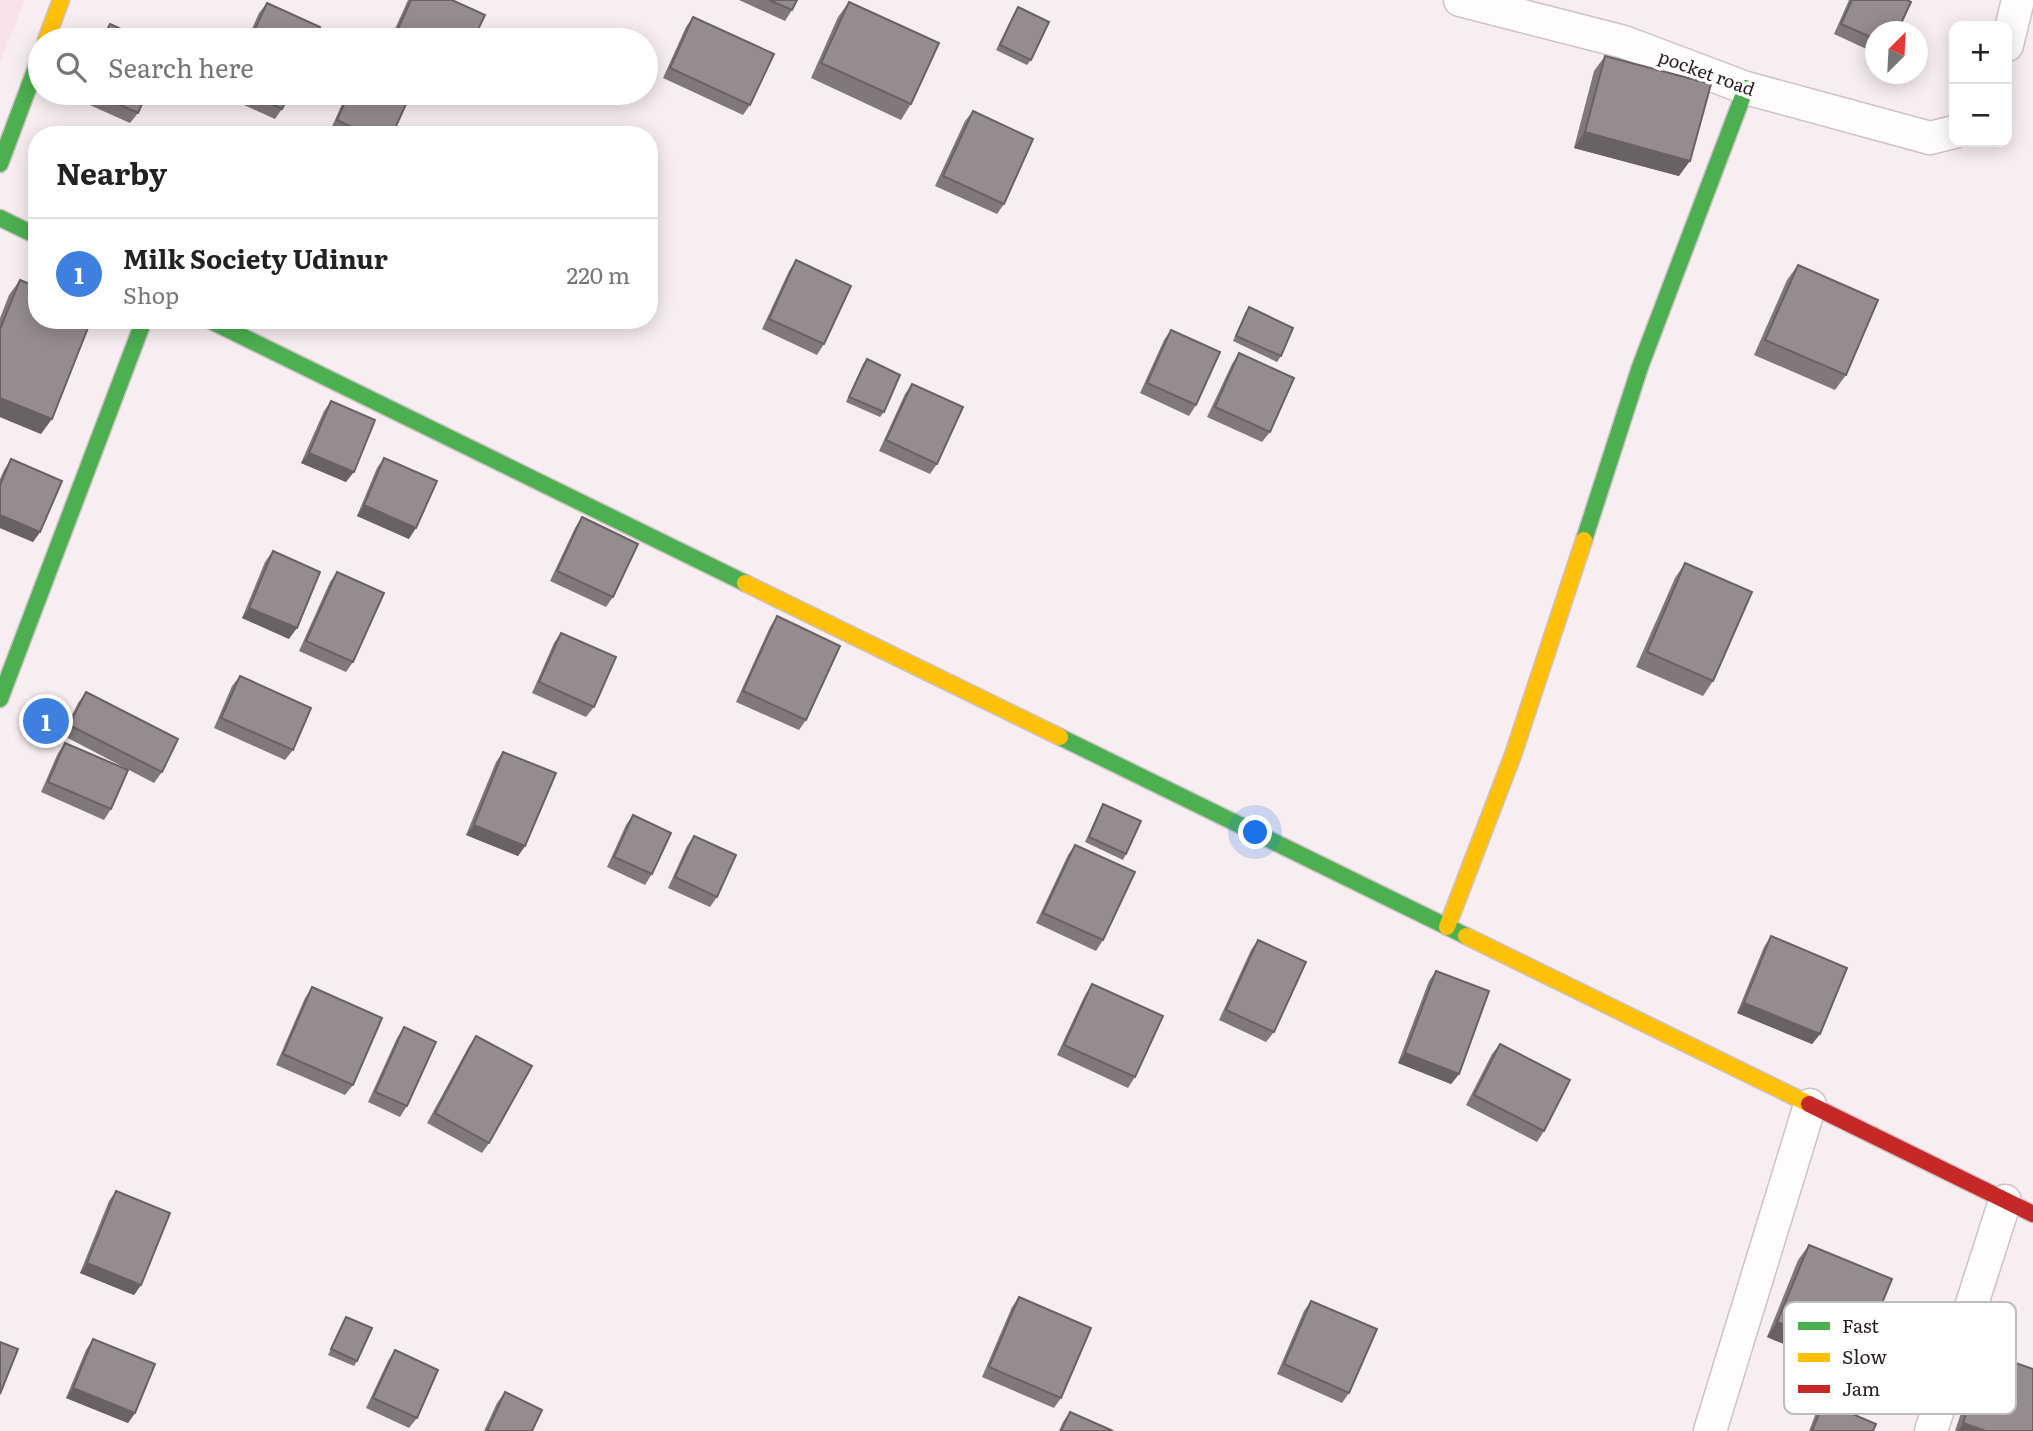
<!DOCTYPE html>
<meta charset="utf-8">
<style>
body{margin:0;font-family:Literata,serif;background:#f2f2f2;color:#222}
.controls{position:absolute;right:21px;top:21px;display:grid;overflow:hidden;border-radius:14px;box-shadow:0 4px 18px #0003}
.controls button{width:63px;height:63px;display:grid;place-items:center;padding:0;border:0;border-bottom:2px solid #e0e0e0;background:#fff;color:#222;font:35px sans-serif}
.compass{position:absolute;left:1865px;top:21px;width:63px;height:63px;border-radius:50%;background:#fff;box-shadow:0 4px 18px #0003;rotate:24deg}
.you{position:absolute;left:1256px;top:833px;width:24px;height:24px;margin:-18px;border:5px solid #fff;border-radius:50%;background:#1a73e8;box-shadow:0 0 0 10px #1a73e833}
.badge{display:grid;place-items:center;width:46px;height:46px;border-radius:50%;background:#0f766e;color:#fff;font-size:23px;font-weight:700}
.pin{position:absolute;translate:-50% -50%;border:4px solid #fff;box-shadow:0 2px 7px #0006}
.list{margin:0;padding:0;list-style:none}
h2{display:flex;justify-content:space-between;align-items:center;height:91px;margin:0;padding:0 28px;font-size:30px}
h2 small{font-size:23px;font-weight:400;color:#767676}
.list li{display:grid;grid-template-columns:46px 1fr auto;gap:21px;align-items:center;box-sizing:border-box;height:112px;padding:0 28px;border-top:2px solid #e0e0e0}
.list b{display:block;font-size:26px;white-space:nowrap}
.list p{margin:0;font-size:23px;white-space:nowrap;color:#767676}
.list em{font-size:23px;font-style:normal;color:#767676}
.icon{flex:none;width:38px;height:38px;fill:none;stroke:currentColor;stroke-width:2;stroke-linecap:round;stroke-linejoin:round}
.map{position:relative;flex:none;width:2033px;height:1431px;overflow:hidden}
.search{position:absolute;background:#fff;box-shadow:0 4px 18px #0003;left:28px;top:28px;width:630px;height:77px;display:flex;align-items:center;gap:18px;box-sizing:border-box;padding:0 24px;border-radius:38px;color:#767676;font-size:26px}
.panel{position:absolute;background:#fff;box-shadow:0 4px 18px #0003;left:28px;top:126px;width:630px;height:203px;border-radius:28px}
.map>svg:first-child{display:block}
.built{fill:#fae2eb}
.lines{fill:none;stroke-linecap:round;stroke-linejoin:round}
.street-casing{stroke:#cdc2c6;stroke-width:35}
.fast-casing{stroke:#cdc2c6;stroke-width:19}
.slow-casing{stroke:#cdc2c6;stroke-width:19}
.jam-casing{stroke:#cdc2c6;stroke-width:19}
.street{stroke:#fefcfd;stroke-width:32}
.fast{stroke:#4caf50;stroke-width:16}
.slow{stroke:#ffc107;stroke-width:16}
.jam{stroke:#c62828;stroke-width:16}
.wall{fill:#81787c}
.shaded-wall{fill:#696265}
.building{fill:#968c90;stroke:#696265;stroke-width:2}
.labels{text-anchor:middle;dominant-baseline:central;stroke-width:7;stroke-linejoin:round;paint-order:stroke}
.street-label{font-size:18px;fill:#2a1e23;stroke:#fff}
.key{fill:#fff;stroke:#bfbcbd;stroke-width:2}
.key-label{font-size:19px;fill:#2a1e23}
</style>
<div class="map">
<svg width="2033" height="1431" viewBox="0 0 2033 1431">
<rect width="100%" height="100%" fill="#f8edf1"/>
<path class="built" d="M0 0H25L0 63Z"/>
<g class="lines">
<defs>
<g id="street">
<path d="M1460 0 1624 42 1746 88 1930 138 1954 132"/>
<path d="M2007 45 2018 0"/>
<path d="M1710 1431 1810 1105"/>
<path d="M1931 1431 2005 1201"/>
</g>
<g id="fast">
<path d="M0 164 40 57"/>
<path d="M0 218 37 236"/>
<path d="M209 320 745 583"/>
<path d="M1584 540 1640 367 1746 88"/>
<path d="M0 699 144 320"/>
<path d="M1060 737 1466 936"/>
</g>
<g id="slow">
<path d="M46 40 61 0"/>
<path d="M745 583 1060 737"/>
<path d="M1447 927 1513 755 1584 540"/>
<path d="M1466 936 1809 1104"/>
</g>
<path id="jam" d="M1809 1104 2033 1214"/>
</defs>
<use href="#street" class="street-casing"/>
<use href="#fast" class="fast-casing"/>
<use href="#slow" class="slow-casing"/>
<use href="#jam" class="jam-casing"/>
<use href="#street" class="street"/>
<use href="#fast" class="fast"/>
<use href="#slow" class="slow"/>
<use href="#jam" class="jam"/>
</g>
<g class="wall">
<path d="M408 0H452L473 40H390Z"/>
<path d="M739 0H797L792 10 785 21Z"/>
<path d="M1849 0H1907L1875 32V53L1834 34Z"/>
<path d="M849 2 911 104 901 120 811 78 838 17Z"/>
<path d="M267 3 314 40H247L259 13Z"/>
<path d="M1018 7 1031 60 1027 65 996 50 1014 13Z"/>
<path d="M693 17 750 105 743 115 663 78 686 27Z"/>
<path d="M110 24 145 40H100Z"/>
<path d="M1605 56 1679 176 1574 148 1594 71Z"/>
<path d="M76 93H147L138 113 130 123 74 98Z"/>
<path d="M223 93H290L282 109 275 119 222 95Z"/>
<path d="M347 93H411L392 135H338L330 131Z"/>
<path d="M973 111 1004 204 997 214 935 186 965 121Z"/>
<path d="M796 260 824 344 817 355 762 329 789 271Z"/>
<path d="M1798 265 1846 375 1835 390 1754 355 1787 280Z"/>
<path d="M20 280 41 434 0 417V318L9 295Z"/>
<path d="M1249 307 1281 356 1277 362 1233 341 1245 313Z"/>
<path d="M1171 330 1196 405 1189 416 1140 393 1164 340Z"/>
<path d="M1239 353 1270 432 1262 442 1207 417 1232 364Z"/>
<path d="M867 359 884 412 880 417 846 402 863 364Z"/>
<path d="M912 384 937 464 930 474 879 451 905 394Z"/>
<path d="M331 401 346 482 301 463 324 411Z"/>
<path d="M384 458 409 539 357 516 377 468Z"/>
<path d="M11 459 40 532 33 542 0 528V479L4 470Z"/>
<path d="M582 517 613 597 606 607 550 581 575 528Z"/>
<path d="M272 552 289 639 242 618 265 562Z"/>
<path d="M1685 563 1713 681 1703 696 1636 667 1675 578Z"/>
<path d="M337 572 353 662 346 672 299 651 330 582Z"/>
<path d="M777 616 806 720 799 730 736 702 770 627Z"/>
<path d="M561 633 594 707 586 717 532 693 554 643Z"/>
<path d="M240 676 293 750 285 760 214 728 232 686Z"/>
<path d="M86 692 162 772 154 783 62 735 78 703Z"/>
<path d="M65 743 111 809 104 820 41 792 58 753Z"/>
<path d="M503 752 525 846 518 856 466 835 496 762Z"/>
<path d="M1103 804 1126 854 1123 860 1085 842 1100 809Z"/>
<path d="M633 815 652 874 645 885 607 867 626 825Z"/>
<path d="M694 836 717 897 710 907 668 888 687 846Z"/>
<path d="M1075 845 1103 940 1096 951 1036 923 1068 855Z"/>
<path d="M1771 936 1820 1034 1812 1044 1737 1013 1764 947Z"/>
<path d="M1258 940 1274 1032 1266 1042 1219 1020 1251 950Z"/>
<path d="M1436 971 1459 1074 1451 1084 1398 1063 1429 981Z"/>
<path d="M1092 984 1135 1077 1128 1088 1057 1055 1085 995Z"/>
<path d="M312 987 353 1085 345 1095 276 1065 305 998Z"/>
<path d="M404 1027 407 1106 400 1117 368 1102 397 1038Z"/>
<path d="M476 1036 489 1143 482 1153 427 1123 469 1046Z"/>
<path d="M1500 1044 1544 1131 1537 1142 1466 1105 1492 1054Z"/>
<path d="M116 1191 141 1285 134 1295 80 1273 109 1201Z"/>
<path d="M1809 1245 1860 1356 1849 1371 1767 1337 1798 1260Z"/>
<path d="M1019 1297 1061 1398 1054 1408 982 1377 1012 1307Z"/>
<path d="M1311 1301 1349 1393 1342 1403 1277 1374 1304 1311Z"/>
<path d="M346 1317 357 1361 354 1366 328 1355 343 1322Z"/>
<path d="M93 1339 135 1413 128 1423 66 1398 86 1350Z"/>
<path d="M395 1350 417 1418 409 1428 366 1408 388 1361Z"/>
<path d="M1987 1353 2033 1431H1955L1976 1368Z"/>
<path d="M505 1392 532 1431H484L497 1403Z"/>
<path d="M1824 1402 1873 1431H1809L1816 1413Z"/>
<path d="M1070 1412 1113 1431H1059L1063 1422Z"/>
</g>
<g class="shaded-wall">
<path d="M1585 132 1690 161 1679 176 1574 148Z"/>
<path d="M0 398 52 419 41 434 0 417Z"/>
<path d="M309 453 354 472 346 482 301 463Z"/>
<path d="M364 505 416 528 409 539 357 516Z"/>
<path d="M0 515 40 532 33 542 0 528Z"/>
<path d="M249 608 297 628 289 639 242 618Z"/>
<path d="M474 825 525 846 518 856 466 835Z"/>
<path d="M1744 1003 1820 1034 1812 1044 1737 1013Z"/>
<path d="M1405 1053 1459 1074 1451 1084 1398 1063Z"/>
<path d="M87 1263 141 1285 134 1295 80 1273Z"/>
<path d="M1777 1322 1860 1356 1849 1371 1767 1337Z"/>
<path d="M73 1388 135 1413 128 1423 66 1398Z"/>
<path d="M1963 1423 1986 1431H1958Z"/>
</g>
<g class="building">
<path d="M411 0H452L485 15 473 40H417L397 31Z"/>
<path d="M769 0H797L792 10Z"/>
<path d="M1852 0H1907L1911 2 1897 32H1875V39L1841 24Z"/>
<path d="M849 2 939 43 911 104 821 63Z"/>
<path d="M267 3 320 27 314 40H250Z"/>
<path d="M1018 7 1049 22 1031 60 1000 45Z"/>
<path d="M693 17 774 54 750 105 670 68Z"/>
<path d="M110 24 145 40H102Z"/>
<path d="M1605 56 1711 84 1690 161 1585 132Z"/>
<path d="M93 93H147L138 113Z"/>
<path d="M247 93H290L282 109Z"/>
<path d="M349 93H411L392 135H368L337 120Z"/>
<path d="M973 111 1033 139 1004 204 943 176Z"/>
<path d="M796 260 851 286 824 344 769 319Z"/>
<path d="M1798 265 1878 300 1846 375 1765 340Z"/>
<path d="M20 280 37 287V320H91L52 419 0 398V329Z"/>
<path d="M1249 307 1293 328 1281 356 1236 336Z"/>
<path d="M1171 330 1220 352 1196 405 1147 383Z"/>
<path d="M1239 353 1294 378 1270 432 1215 407Z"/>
<path d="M867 359 900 375 884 412 849 397Z"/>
<path d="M912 384 963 407 937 464 886 440Z"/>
<path d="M331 401 375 420 354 472 309 453Z"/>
<path d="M384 458 437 481 416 528 364 505Z"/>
<path d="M11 459 62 481 40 532 0 515V485Z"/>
<path d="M582 517 638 544 613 597 557 571Z"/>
<path d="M273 551 320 572 297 628 249 608Z"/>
<path d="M1685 563 1752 592 1713 681 1647 652Z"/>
<path d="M337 572 384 593 353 662 306 641Z"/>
<path d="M777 616 840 646 806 720 743 691Z"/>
<path d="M561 633 616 657 594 707 539 682Z"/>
<path d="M240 676 311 708 293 750 221 718Z"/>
<path d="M86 692 178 739 162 772 69 725Z"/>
<path d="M65 743 128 770 111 809 48 782Z"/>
<path d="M503 752 556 773 525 846 474 825Z"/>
<path d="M1103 804 1141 821 1126 854 1089 837Z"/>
<path d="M633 815 671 833 652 874 614 857Z"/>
<path d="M694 836 736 855 717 897 675 877Z"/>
<path d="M1075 845 1135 872 1103 940 1043 913Z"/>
<path d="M1771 936 1847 968 1820 1034 1744 1003Z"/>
<path d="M1258 940 1306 962 1274 1032 1226 1010Z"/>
<path d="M1436 971 1489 991 1459 1074 1405 1053Z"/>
<path d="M1092 984 1163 1016 1135 1077 1064 1045Z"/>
<path d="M312 987 382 1018 353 1085 283 1054Z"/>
<path d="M404 1027 436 1042 407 1106 375 1092Z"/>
<path d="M476 1036 532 1066 489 1143 435 1113Z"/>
<path d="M1500 1044 1570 1080 1544 1131 1474 1095Z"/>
<path d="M116 1191 170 1213 141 1285 87 1263Z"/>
<path d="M1809 1245 1892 1279 1860 1356 1777 1322Z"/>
<path d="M1019 1297 1091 1328 1061 1398 989 1367Z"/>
<path d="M1311 1301 1377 1329 1349 1393 1284 1364Z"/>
<path d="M346 1317 372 1328 357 1361 331 1349Z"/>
<path d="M93 1339 155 1364 135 1413 73 1388Z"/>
<path d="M0 1342 18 1349 0 1394Z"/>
<path d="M395 1350 438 1370 417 1418 373 1398Z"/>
<path d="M1987 1353 2033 1369V1431H1986L1963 1423Z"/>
<path d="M505 1392 542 1410 532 1431H487Z"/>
<path d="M1824 1402 1876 1424 1873 1431H1812Z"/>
<path d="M1070 1412 1113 1431H1061Z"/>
</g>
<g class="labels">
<g class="street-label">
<text transform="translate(1707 72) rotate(20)">pocket road</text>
</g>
</g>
<rect x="1784" y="1302" width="232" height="112" rx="10" class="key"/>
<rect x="1798" y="1322" width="32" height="8" fill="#4caf50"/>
<rect x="1798" y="1353" width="32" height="9" fill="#ffc107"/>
<rect x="1798" y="1385" width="32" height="8" fill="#c62828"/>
<g class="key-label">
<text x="1842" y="1333">Fast</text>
<text x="1842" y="1364">Slow</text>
<text x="1842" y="1396">Jam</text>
</g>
</svg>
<div class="controls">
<button>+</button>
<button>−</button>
</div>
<svg class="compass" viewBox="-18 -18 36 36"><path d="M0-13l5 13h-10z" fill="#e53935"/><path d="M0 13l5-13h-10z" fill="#767676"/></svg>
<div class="you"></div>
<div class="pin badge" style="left:46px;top:721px;background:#3f7fe0">1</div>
<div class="search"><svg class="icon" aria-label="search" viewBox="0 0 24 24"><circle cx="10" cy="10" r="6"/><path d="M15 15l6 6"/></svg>Search here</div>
<section class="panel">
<h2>Nearby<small></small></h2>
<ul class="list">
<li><span class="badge" style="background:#3f7fe0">1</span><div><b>Milk Society Udinur</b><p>Shop</p></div><em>220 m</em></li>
</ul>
</section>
</div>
